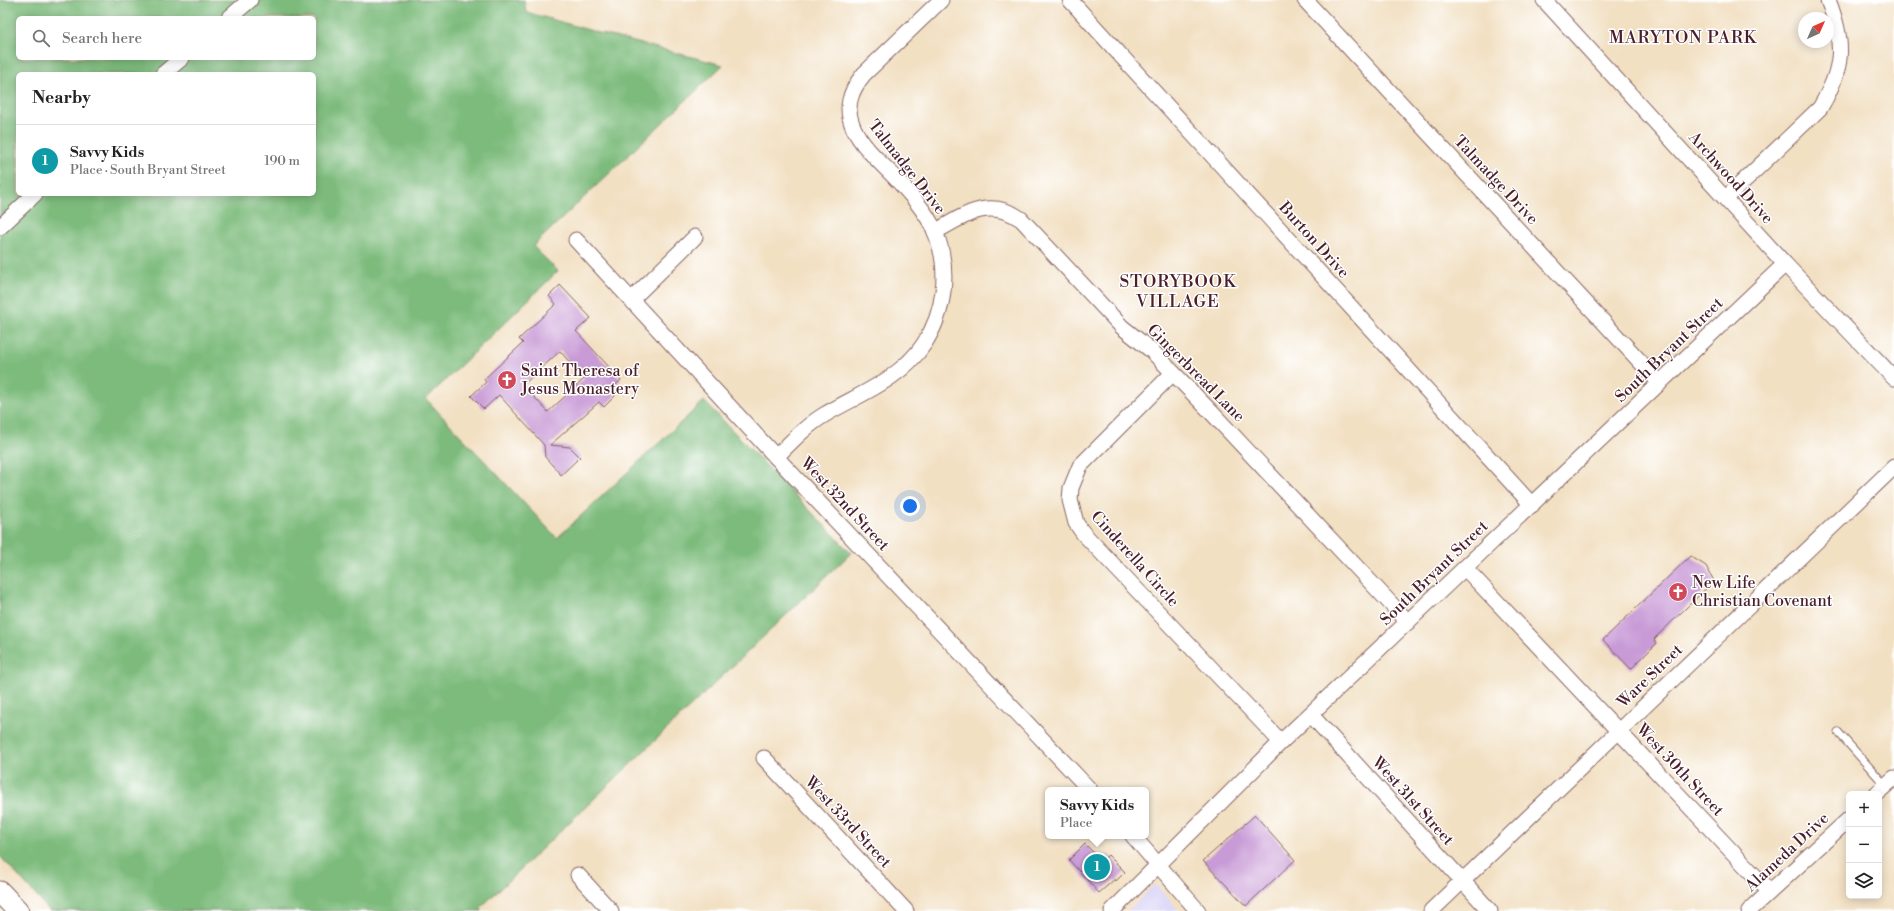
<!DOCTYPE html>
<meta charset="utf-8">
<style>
body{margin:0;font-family:"Libre Bodoni",serif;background:#f6f6f6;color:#222}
.controls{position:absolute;right:12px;bottom:12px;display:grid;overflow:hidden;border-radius:6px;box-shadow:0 2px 10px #0003}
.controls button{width:36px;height:36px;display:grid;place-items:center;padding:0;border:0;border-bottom:1px solid #e0e0e0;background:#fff;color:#222;font:20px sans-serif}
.compass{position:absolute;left:1798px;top:12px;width:36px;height:36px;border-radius:50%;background:#fff;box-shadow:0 2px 10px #0003;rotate:45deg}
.you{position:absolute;left:910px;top:506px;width:14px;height:14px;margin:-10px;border:3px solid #fff;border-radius:50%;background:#1a73e8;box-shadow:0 0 0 6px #1a73e833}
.badge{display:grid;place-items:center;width:26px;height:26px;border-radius:50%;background:#0b8043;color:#fff;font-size:13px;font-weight:700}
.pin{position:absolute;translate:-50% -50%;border:2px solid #fff;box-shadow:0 1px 4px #0006}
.popup{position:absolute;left:1045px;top:787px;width:104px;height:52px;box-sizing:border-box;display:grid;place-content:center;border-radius:6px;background:#fff;filter:drop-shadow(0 1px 3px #0005);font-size:13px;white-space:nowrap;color:#767676}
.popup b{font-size:15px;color:#222}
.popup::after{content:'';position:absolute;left:50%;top:100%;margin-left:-8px;border:8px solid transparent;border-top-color:#fff}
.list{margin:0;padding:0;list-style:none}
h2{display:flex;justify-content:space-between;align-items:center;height:52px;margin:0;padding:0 16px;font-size:17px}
h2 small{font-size:13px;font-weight:400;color:#767676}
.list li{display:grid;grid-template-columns:26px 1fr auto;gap:12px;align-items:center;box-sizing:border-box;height:72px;padding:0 16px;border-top:1px solid #e0e0e0}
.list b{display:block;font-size:15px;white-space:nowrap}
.list p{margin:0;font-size:13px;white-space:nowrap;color:#767676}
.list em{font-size:13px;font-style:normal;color:#767676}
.icon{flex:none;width:22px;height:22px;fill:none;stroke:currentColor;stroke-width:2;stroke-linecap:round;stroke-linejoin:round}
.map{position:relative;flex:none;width:1894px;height:911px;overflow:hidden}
.search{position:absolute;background:#fff;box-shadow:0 2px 10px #0003;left:16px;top:16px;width:300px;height:44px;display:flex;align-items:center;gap:10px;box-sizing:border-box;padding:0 14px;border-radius:6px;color:#767676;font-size:15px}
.panel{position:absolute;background:#fff;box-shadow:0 2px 10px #0003;left:16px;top:72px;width:300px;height:124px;border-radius:6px}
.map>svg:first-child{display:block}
.built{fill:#dbd6f7}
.forest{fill:#7dbb7b;stroke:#646d53;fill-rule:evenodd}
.building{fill:#c89ad6;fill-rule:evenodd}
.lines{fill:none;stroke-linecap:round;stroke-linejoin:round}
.lane-casing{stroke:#856360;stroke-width:9}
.street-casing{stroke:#856360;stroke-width:17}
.secondary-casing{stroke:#856360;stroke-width:23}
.lane{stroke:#fff;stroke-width:7}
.street{stroke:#fff;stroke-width:15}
.secondary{stroke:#fff;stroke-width:21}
.labels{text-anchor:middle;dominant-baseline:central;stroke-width:3;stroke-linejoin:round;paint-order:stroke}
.street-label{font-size:16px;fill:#4a1f2b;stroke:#fff}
.poi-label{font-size:16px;fill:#4a1f2b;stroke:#fff;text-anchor:start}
.neighbourhood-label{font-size:17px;letter-spacing:1px;fill:#4a1f2b;stroke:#fff}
</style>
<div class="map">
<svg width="1894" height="911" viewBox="0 0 1894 911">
<rect width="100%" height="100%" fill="#fff"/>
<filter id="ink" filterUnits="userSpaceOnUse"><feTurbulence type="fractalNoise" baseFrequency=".025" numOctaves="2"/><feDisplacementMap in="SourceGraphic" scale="8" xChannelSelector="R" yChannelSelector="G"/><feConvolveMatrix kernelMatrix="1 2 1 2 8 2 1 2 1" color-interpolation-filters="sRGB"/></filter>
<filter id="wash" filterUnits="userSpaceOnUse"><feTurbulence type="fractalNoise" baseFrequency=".012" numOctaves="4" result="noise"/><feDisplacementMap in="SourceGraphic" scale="16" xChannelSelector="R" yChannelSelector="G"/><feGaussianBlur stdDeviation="0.9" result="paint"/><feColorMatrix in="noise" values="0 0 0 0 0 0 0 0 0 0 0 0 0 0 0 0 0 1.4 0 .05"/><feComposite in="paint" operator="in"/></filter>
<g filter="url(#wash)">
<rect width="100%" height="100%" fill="#f2e0c3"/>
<path class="built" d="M1155 884 1179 911H1128Z"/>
<path class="forest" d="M0 0H524L526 12 603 34 723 65 533 246 558 271 426 399 557 538 704 401 851 553 480 908 482 911H50L0 856ZM18 18H314V58H18ZM18 74H314V194H18Z"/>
<g id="blocks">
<g class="building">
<path d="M560 285 591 318 576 331 621 380 610 390 615 396 604 407 599 402 550 445 570 447 580 457 561 475 545 457 544 445 499 395 484 409 471 396 486 382 484 379 523 343 519 339 556 304 549 296ZM560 351 584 379 548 412 523 385Z"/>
<path d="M1690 556 1706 566 1714 581 1654 639 1657 643 1631 669 1603 640Z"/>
<path d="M1255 815 1295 860 1246 906 1203 861Z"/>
<path d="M1085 844 1102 861 1108 855 1125 872 1116 881 1115 879 1099 893 1069 860Z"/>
</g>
</g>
</g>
<g filter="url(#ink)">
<use href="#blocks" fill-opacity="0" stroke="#856360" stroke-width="1"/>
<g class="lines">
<defs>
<path id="lane" d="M1838 732 1886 786"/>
<g id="street">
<path d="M1070 0 1532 505"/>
<path d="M1305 0 1660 383"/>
<path d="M1544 0 1785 264 1894 378"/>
<path d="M229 18 250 0"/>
<path d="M163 74 182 58"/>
<path d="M1726 198 1820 108C1844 68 1845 43 1828 0"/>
<path d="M0 227 35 194"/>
<path d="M935 232C964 215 989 197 1021 219L1122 327 1152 351 1212 413 1408 622"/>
<path d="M576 240 776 457 1090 790"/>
<path d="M632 299 695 237"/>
<path d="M1173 373 1080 466 1071 488 1070 500 1076 523 1083 533 1281 742"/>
<path d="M776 457C791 442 806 426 824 415 859 394 900 380 924 344 945 312 950 270 936 234 929 216 914 198 901 184 886 167 864 150 854 129 844 108 850 91 864 74L941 0"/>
<path d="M1465 568 1769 891"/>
<path d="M1311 715 1490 911"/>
<path d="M764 758 906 911"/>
<path d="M1876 794 1894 778"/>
<path d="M1133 836 1198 911"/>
<path d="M578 875 611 911"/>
<path d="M1112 911 1281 742 1785 264"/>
<path d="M1431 911 1894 467"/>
<path d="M1749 911 1849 819"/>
</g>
<path id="secondary" d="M0 892 18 911"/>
</defs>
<use href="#lane" class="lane-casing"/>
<use href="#street" class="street-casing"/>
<use href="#secondary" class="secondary-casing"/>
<use href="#lane" class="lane"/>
<use href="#street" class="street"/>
<use href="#secondary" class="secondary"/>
</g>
</g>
<defs>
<symbol id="church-disc" viewBox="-11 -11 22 22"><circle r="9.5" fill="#d1495b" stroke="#fff"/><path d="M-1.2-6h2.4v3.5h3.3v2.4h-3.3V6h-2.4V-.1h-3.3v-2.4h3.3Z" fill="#fff"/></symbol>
</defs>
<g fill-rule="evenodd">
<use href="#church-disc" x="496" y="369" width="22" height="22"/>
<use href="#church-disc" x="1667" y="581" width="22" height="22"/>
</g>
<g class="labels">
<g class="street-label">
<text transform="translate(907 167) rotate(52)">Talmadge Drive</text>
<text transform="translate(1731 178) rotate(48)">Archwood Drive</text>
<text transform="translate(1496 180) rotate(47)">Talmadge Drive</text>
<text transform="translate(1314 240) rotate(48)">Burton Drive</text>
<text transform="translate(1669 350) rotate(-44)">South Bryant Street</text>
<text transform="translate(1196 373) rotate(45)">Gingerbread Lane</text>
<text transform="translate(845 504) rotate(47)">West 32nd Street</text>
<text transform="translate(1135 559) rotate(48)">Cinderella Circle</text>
<text transform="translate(1434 573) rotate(-44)">South Bryant Street</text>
<text transform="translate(1650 676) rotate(-44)">Ware Street</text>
<text transform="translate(1680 770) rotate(47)">West 30th Street</text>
<text transform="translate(1413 801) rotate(48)">West 31st Street</text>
<text transform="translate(848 822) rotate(47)">West 33rd Street</text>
<text transform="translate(1787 852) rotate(-43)">Alameda Drive</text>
</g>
<g class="poi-label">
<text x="521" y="371">Saint Theresa of<tspan x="521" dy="18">Jesus Monastery</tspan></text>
<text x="1692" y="583">New Life<tspan x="1692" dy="18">Christian Covenant</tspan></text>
</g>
<g class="neighbourhood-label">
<text x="1683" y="38">MARYTON PARK</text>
<text x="1178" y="282">STORYBOOK<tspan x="1178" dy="20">VILLAGE</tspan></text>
</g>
</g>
</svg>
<div class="controls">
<button>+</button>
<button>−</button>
<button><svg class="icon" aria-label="layers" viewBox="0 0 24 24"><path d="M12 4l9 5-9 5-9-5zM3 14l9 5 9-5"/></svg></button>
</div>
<svg class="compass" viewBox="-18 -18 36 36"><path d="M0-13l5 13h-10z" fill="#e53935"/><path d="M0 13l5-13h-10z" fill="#767676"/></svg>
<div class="you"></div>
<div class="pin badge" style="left:1097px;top:867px;background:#0f9aa8">1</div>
<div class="popup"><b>Savvy Kids</b>Place</div>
<div class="search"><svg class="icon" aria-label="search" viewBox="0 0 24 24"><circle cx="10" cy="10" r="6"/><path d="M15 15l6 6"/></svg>Search here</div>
<section class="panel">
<h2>Nearby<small></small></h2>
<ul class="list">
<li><span class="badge" style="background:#0f9aa8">1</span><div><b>Savvy Kids</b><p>Place · South Bryant Street</p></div><em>190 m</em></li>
</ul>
</section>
</div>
